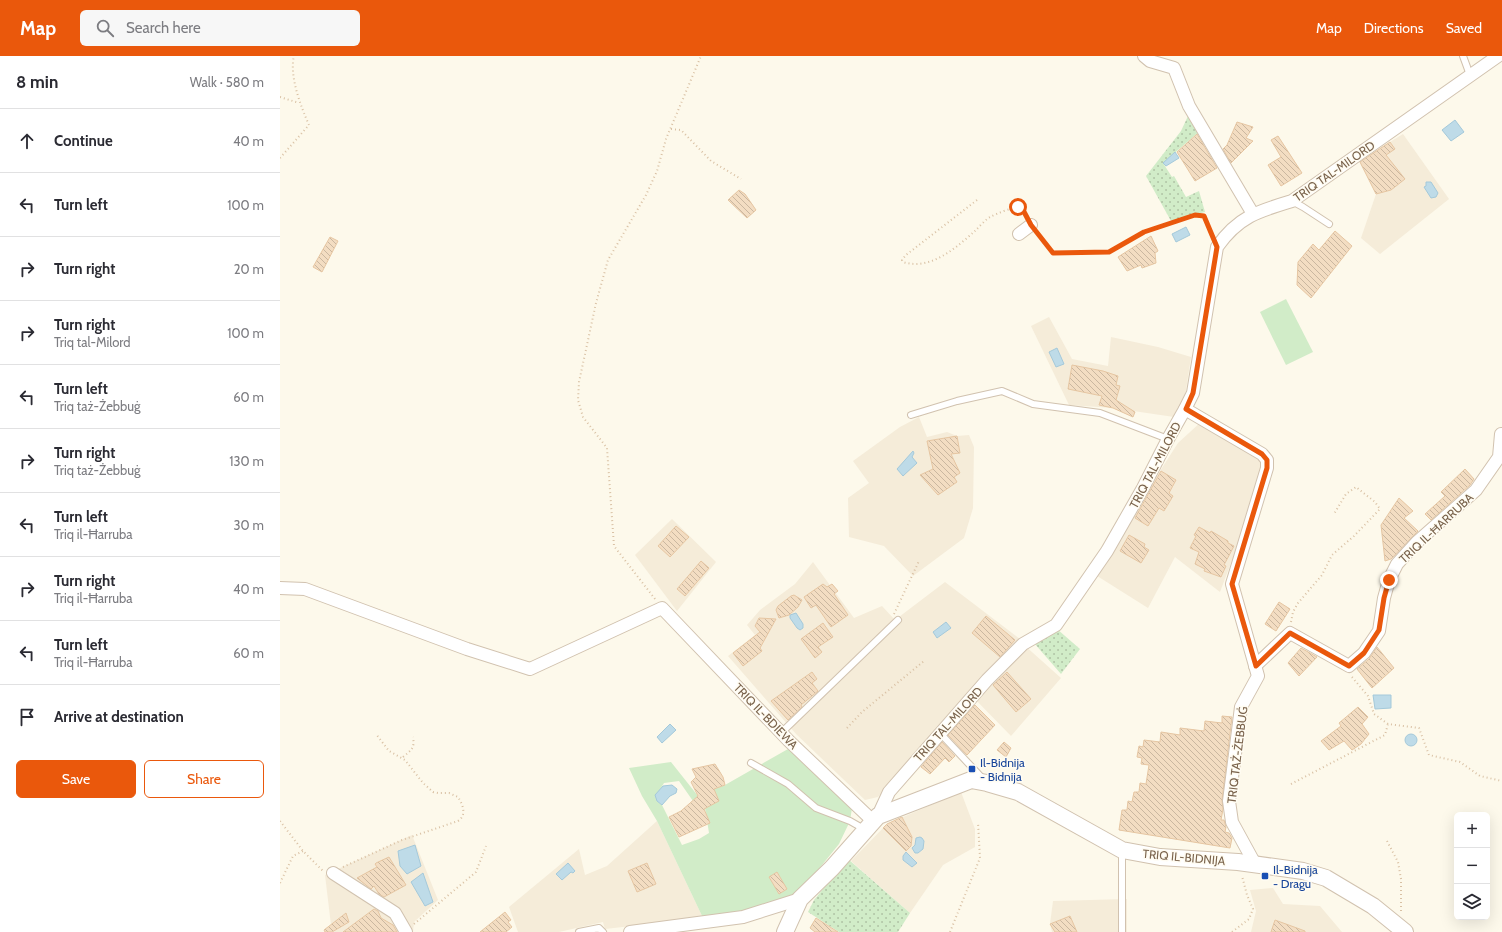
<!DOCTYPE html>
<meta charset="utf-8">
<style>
body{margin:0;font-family:Cabin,sans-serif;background:#f7f7f7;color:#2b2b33}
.controls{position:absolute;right:12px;bottom:12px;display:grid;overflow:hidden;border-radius:6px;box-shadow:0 4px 16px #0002}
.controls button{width:36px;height:36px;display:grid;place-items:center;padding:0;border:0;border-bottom:1px solid #e1e1e2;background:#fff;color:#2b2b33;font:20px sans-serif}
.stop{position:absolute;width:12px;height:12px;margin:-9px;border:3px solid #ea580c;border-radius:50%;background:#fff}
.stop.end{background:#ea580c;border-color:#fff;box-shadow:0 1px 4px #0008}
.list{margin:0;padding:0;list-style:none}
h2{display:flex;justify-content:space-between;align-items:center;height:52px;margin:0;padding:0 16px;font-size:17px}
h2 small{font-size:13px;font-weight:400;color:#7c7c81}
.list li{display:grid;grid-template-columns:26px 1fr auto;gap:12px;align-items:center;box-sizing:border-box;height:64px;padding:0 16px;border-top:1px solid #e1e1e2}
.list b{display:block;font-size:15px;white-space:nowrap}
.list p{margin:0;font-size:13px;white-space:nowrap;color:#7c7c81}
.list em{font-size:13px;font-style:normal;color:#7c7c81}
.actions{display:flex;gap:8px;padding:12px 16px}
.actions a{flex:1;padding:9px 0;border:1px solid #ea580c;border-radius:6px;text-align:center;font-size:14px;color:#ea580c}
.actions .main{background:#ea580c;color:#fff}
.icon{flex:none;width:22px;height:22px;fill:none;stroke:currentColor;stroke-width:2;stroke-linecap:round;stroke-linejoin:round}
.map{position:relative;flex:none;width:1222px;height:876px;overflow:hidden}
header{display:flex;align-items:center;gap:24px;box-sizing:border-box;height:56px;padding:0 20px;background:#ea580c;color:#fff}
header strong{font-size:19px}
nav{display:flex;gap:22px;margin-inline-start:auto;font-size:14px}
.search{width:280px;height:36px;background:#f7f7f7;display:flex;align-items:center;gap:10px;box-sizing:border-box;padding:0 14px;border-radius:6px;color:#7c7c81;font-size:15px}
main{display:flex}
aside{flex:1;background:#fff}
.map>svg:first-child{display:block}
.residential{fill:#f5ecd9}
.grass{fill:url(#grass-dots)}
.garden{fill:#d1ecc8}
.water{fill:#bedbe8;stroke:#a4c9da}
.building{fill:url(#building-back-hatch);stroke:#e6c6a2}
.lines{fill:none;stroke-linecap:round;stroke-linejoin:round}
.service-casing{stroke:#d1c2af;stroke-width:8}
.minor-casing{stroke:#d1c2af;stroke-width:14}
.tertiary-casing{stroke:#d1c2af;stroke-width:18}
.path{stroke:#d9c1a4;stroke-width:2;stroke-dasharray:1 3;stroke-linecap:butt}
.service{stroke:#fff;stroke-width:6}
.minor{stroke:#fff;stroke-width:12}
.tertiary{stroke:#fff;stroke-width:16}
.route{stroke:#ea580c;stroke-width:5}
.transit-dot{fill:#1a4fb4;stroke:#fffcf2;stroke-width:1.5}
.labels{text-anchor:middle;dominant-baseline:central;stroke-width:3;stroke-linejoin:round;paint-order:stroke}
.street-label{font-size:12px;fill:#7a634c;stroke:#fffcf2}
.transit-label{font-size:12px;fill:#164399;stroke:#fffcf2;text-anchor:start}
</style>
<header>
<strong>Map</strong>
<div class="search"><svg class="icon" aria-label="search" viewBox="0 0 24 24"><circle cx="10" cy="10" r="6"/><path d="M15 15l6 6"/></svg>Search here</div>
<nav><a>Map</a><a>Directions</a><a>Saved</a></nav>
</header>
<main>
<aside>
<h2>8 min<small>Walk · 580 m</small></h2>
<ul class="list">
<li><svg class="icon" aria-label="ahead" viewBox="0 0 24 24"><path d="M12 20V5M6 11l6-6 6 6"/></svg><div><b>Continue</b></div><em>40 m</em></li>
<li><svg class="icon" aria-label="left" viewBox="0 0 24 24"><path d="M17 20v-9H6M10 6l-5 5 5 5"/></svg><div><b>Turn left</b></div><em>100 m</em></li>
<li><svg class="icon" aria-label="right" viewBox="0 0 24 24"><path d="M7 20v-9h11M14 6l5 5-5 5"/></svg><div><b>Turn right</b></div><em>20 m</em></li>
<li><svg class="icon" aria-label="right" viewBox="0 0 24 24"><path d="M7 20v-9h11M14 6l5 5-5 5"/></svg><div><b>Turn right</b><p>Triq tal-Milord</p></div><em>100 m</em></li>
<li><svg class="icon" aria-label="left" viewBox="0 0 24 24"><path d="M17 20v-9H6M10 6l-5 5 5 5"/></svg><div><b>Turn left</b><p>Triq taż-Żebbuġ</p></div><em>60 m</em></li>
<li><svg class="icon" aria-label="right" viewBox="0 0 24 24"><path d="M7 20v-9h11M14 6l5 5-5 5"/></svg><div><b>Turn right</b><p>Triq taż-Żebbuġ</p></div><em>130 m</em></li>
<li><svg class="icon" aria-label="left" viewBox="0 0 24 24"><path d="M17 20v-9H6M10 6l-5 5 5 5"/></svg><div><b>Turn left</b><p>Triq il-Ħarruba</p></div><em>30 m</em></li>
<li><svg class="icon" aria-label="right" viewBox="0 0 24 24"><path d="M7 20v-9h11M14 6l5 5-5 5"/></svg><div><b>Turn right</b><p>Triq il-Ħarruba</p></div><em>40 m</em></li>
<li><svg class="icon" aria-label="left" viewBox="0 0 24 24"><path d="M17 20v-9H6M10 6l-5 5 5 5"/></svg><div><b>Turn left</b><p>Triq il-Ħarruba</p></div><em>60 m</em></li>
<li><svg class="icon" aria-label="arrive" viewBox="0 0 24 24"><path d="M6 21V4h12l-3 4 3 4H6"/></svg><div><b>Arrive at destination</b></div></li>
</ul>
<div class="actions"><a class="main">Save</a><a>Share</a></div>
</aside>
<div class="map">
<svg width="1222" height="876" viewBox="0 0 1222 876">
<defs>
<pattern id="grass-dots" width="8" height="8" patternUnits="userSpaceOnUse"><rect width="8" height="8" fill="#d1ecc8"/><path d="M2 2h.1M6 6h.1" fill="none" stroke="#afc3a5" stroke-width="1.8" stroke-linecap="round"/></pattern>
<pattern id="building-back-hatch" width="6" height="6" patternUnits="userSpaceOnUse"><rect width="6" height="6" fill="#f3ddc2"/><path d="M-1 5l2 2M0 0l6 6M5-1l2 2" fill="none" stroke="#cab7a0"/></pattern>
</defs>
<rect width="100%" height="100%" fill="#fdf9eb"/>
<g class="residential">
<path d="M1123 78 1169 143 1100 198 1081 182 1096 138 1079 105Z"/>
<path d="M769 261 792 303 828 310 831 281 878 291 911 301 904 347 894 361 833 352 789 349 751 270Z"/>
<path d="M639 361 647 381 667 376 677 380 689 379 694 391 693 452 684 482 633 520 604 490 569 481 568 442 589 427 573 405 620 371Z"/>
<path d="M921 366 982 398 987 412 940 536 895 501 868 552 814 518 898 387Z"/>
<path d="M392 463 436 506 397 555 355 499Z"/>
<path d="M533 506 574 562 602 550 615 564 665 526 740 583 743 588 781 622 731 680 689 637 598 741 585 744 516 678 448 600 475 579 467 569 480 554 515 528Z"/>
<path d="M681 736 695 773V791L663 809 630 857 571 805 607 768Z"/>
<path d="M377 765 423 862 325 873 323 866 279 876H238L229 851 299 793 305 819 327 810Z"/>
<path d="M132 779 158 844 134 866 133 876H53L51 869 45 819Z"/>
<path d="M993 832 1003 848 1040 850 1062 876H971L976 855 970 834Z"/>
<path d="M847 843V876H772L770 868 773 845Z"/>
</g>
<g class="grass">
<path d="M908 60 920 75 883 107 892 121 894 120 906 141 919 135 925 156 891 165 866 120 901 75Z"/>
<path d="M777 573 800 593 781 618 754 587Z"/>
<path d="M568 803 630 857 618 876H559L528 856 534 844Z"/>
</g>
<g class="garden">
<path d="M1006 243 1033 296 1006 309 980 256Z"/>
<path d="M508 693 572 752 570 765 559 788 521 835 512 841 455 857 423 862 377 765 362 740 349 712 391 706 418 740 413 745 399 725 384 727 378 737 377 745 382 749 402 789 419 783 429 777 425 752 434 733 445 729Z"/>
</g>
<g class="water">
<path d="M1175 64 1184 76 1171 85 1162 74Z"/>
<path d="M895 96 899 102 886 110 883 107Z"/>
<path d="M1146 126H1151L1158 137 1156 141 1151 142 1144 131 1146 130Z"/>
<path d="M906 171 910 179 896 186 892 178Z"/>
<path d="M777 292 784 308 776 311 769 296Z"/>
<path d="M633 395 634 397 632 401 637 407 623 420 617 413Z"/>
<path d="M516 557 523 568V572L520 574 517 572 510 562V559Z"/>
<path d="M666 566 671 572 657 582 653 576Z"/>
<path d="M1093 639H1111V652L1095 653Z"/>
<path d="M390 668 396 674 382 687 377 681Z"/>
<circle cx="1131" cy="684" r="6"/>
<path d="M392 729 397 733 396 737 390 740 382 749 377 745 375 739 383 730Z"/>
<path d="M640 781 642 782 644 785 643 793 638 797H635L632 792 635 789 636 782Z"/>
<path d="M135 789 141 810 127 818 120 810 118 795Z"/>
<path d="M626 796 637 807 632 811 623 804V800Z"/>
<path d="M288 807 295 815 293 817 291 816 282 824 276 818Z"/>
<path d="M143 817 153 846 145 850 131 826Z"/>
</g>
<g class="building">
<path d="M957 66 973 71 966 82 973 85 951 107 943 93 947 89Z"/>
<path d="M917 78 937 112 915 125 897 96Z"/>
<path d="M998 80 1022 117 1001 130 988 109 1001 101 991 84Z"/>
<path d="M1110 86 1115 93 1106 99 1125 123 1111 134 1096 138 1080 106Z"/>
<path d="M459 134 465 138 476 154 467 162 448 144Z"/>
<path d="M1055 175 1072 190 1031 242 1017 229 1018 206 1033 188 1039 194Z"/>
<path d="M871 180 878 195 875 197 876 207 862 212 861 209 847 215 838 201Z"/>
<path d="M50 181 58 185 42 216 33 211Z"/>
<path d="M792 309 823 315 838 320 836 329 840 330 836 344 855 356 853 361 833 352 819 349 822 340 788 333Z"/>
<path d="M677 380 680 397 671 398 680 417 674 421 677 426 658 439 640 419 653 413 647 385Z"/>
<path d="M1185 413 1194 423 1190 429 1151 464 1145 458 1165 440 1161 436Z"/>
<path d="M881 415 896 424 889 437 893 440 884 455 879 452 868 470 855 462Z"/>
<path d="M1119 442 1133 455 1124 462 1138 475 1111 503 1105 505 1101 469Z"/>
<path d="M396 470 409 481 390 501 378 490Z"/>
<path d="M919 471 930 477 931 475 948 485V487L954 490 944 509 946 510 941 521 924 515 925 513 915 508 919 496 910 492 916 480 914 479Z"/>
<path d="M849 479 865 488 864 491 869 494 861 507 840 495Z"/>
<path d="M421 505 429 512 405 540 397 533Z"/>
<path d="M543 528 547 531 552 528 558 535 554 538 568 559 551 571 536 549 531 552 524 541Z"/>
<path d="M514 539 522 544 518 551 509 559 499 562 496 554 498 550 511 540Z"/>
<path d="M999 546 1010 553 996 575 985 568Z"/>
<path d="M706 560 735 584 720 601 692 577Z"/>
<path d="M479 562 496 563 480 592 482 595 463 610 453 597 480 576 475 570Z"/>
<path d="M543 567 553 581 538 591 542 596 535 602 521 583Z"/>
<path d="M1097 591 1114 612 1092 632 1077 613 1089 603Z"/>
<path d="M1021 592 1037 601 1019 620 1008 607Z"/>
<path d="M532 616 537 623 532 627 538 635 521 649 522 651 508 664 491 645Z"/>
<path d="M727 616 751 643 736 656 713 629Z"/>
<path d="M695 649 715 669 687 699 668 679Z"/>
<path d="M1078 651 1088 661 1082 668 1089 678 1081 688 1072 694 1064 685 1049 694 1041 685 1061 670 1059 667Z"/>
<path d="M942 660 952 661 942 744 943 753 941 764H944L946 771 945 776 949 777 952 782 950 792 839 774 842 754H847L848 745 852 746 854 736H859L860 727 866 728 869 709 861 708 862 702 857 701 859 690 863 691 864 684 880 686 881 676 900 679V672L924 675 925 665 942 667Z"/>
<path d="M662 686 675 700 669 706 665 702 650 718 641 711Z"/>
<path d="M724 686 731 692 726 701 717 694Z"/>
<path d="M435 708 443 721 445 729 434 733 439 745 424 753 430 767 399 781 389 761 401 755 418 740 411 726 416 721 412 713Z"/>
<path d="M622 761 632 781 631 790 626 795 603 772 607 768Z"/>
<path d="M109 801 126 829 104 841 99 838 94 830 91 833 77 822 97 811 95 808 96 807Z"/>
<path d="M367 807 376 828 357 836 348 815Z"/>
<path d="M497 816 507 833 499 838 489 821Z"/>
<path d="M94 853 98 855 101 862 113 869 117 876H63Z"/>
<path d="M225 856 231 864 228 866 232 871 226 876H200Z"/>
<path d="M66 857 69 866 52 876H45L44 874Z"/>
<path d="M790 860 797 876H775L770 868Z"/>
<path d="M536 862 558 876H535L530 872Z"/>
<path d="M995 864 1025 875V876H991Z"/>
</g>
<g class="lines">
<defs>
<g id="service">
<path d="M1183 0 1190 19"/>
<path d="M1012 145 1023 151 1049 168"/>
<path d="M631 359 677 345 722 335 753 348 820 357 888 383"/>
<path d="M502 676 618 564"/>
<path d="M660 677 703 723"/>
<path d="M471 707 508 728 536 752 570 765 584 773"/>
<path d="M842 795V876"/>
<path d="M299 876 319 872 323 876"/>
</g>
<g id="minor">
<path d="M864 0 870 5 894 12 909 50 973 158"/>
<path d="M739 178 751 169"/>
<path d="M905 353 982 398 987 404V412L952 528 978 620 961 651 949 745 952 766 975 808"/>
<path d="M0 532 25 533 187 593 250 613 382 552 509 685 593 765"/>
<path d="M975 610 1010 577 1069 610 1084 597 1099 575 1104 542 1109 524 1117 508 1137 486 1196 434 1219 401 1221 378"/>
<path d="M598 760 609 736 707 624 743 588 776 569 827 495 863 432 888 383 905 353 913 337 937 191C958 161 978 155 1012 145L1218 0"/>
<path d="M53 817 115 857 126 876"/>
<path d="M350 876 463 861 520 843"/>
</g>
<path id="tertiary" d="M505 876 520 843 552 812 598 760 691 724 707 727 738 736 842 794 880 801 958 806 1023 815 1046 822 1093 850 1125 876"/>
</defs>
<use href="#service" class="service-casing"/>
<use href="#minor" class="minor-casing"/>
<use href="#tertiary" class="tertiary-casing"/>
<g class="path">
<path d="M0 41 19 47"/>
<path d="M391 73 401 74 431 105 461 123"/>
<path d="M0 102 29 69C21 51 9 20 14 0"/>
<path d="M697 144 626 199 622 204 623 206C651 215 677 191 696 174 700 170 705 164 710 161 714 159 719 157 724 155 730 153 735 151 742 152L746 160"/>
<path d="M758 178 773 197 829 196 864 176 915 159H924L932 179"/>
<path d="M375 543 334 490 327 392 303 361 298 344 299 326 316 247 328 204 366 139 377 115 386 83 421 0"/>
<path d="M614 558 639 505"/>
<path d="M1011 566 1013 556 1018 547 1042 519 1052 499 1074 480 1100 453 1095 446 1076 431 1066 438 1054 458"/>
<path d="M1072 621 1088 640 1094 658 1108 668 1139 672 1149 699 1180 706 1200 720 1222 725"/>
<path d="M567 672 582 656 644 605"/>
<path d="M123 701C131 694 135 693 133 681"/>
<path d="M1011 728 1105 679 1108 668"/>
<path d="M0 765 23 795 43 815"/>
<path d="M1107 785 1118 806 1121 823V856"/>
<path d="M63 811 122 784 178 765C187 759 183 749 178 741L169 737H158L153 736 143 727 125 704 109 695 96 678"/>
<path d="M0 827 13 800 23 795"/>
<path d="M134 868 196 816 206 790"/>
<path d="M670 876 700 802 698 766"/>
<path d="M952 876 969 863 973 853 967 839 962 820"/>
</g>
<use href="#service" class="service"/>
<use href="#minor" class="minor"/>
<use href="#tertiary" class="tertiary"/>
</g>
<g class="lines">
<path class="route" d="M738 151 742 152 751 169 773 197 829 196 864 176 915 159 924 160 937 191 913 337 906 353 982 398 987 404V412L952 528 976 610 1010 577 1069 610 1084 597 1099 574 1104 542 1109 524"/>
</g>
<g class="transit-dot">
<rect x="688" y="709" width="8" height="8" rx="2"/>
<rect x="981" y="816" width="8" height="8" rx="2"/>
</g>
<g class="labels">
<g class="street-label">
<text transform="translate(1054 115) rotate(-35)">TRIQ TAL-MILORD</text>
<text transform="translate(875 409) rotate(-62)">TRIQ TAL-MILORD</text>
<text transform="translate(1156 472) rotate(-43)">TRIQ IL-ĦARRUBA</text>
<text transform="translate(486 660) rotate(46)">TRIQ IL-BDIEWA</text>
<text transform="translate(668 668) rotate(-48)">TRIQ TAL-MILORD</text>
<text transform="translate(957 699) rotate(-83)">TRIQ TAŻ-ŻEBBUĠ</text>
<text transform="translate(904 801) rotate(5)">TRIQ IL-BIDNIJA</text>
</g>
<g class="transit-label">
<text x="700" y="706">Il-Bidnija<tspan x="700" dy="14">- Bidnija</tspan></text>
<text x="993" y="813">Il-Bidnija<tspan x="993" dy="14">- Dragu</tspan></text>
</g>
</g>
</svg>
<div class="controls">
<button>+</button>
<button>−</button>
<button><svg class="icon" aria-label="layers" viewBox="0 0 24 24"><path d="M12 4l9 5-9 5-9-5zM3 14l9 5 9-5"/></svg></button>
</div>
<div class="stop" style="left:738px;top:151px"></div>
<div class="stop end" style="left:1109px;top:524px"></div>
</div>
</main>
